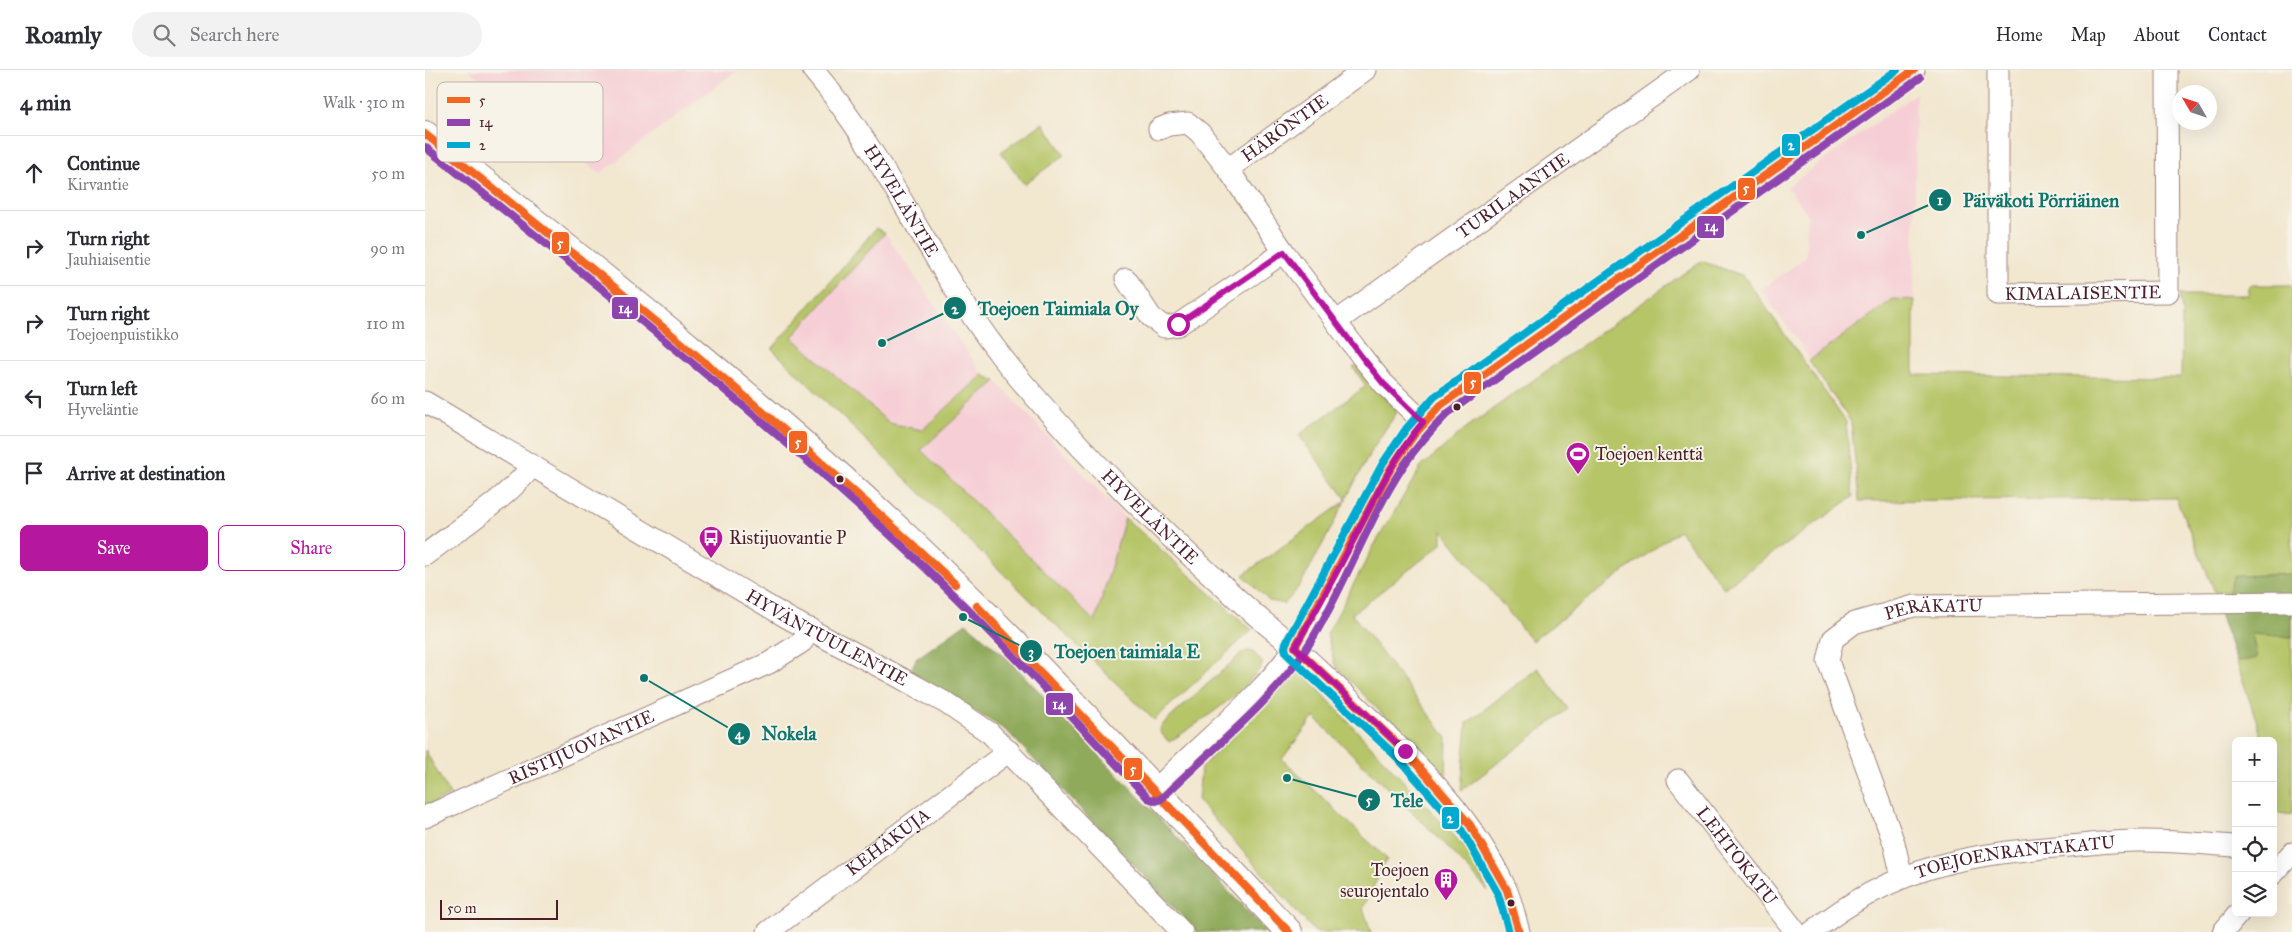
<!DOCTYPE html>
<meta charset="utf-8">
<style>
body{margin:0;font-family:"IM FELL Great Primer",serif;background:#f2f2f3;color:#2b2b33}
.controls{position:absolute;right:15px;bottom:15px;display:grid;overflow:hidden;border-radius:8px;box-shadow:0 5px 20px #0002}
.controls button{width:45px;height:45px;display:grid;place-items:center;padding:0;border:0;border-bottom:1px solid #e1e1e2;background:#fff;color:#2b2b33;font:25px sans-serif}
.compass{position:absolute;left:1747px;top:15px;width:45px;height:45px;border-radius:50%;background:#fff;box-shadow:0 5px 20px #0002;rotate:309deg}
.scale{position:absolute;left:15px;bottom:12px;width:118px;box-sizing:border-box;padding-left:5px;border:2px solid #4a1f2b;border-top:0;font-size:14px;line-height:18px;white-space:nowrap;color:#4a1f2b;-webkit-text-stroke:4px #f7f3e8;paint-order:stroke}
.stop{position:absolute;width:15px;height:15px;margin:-11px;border:4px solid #b5179e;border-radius:50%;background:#fff}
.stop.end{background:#b5179e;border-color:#fff;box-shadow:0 1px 5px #0008}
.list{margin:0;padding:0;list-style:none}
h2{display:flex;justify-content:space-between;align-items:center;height:65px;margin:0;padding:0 20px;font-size:21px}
h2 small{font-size:16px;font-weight:400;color:#7c7c81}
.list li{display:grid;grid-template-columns:32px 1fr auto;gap:15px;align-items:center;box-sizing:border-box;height:75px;padding:0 20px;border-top:1px solid #e1e1e2}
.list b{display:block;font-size:19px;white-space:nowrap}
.list p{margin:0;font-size:16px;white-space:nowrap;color:#7c7c81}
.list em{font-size:16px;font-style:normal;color:#7c7c81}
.actions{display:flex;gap:10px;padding:15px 20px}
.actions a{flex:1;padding:11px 0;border:1px solid #b5179e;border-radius:8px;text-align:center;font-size:18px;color:#b5179e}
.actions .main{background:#b5179e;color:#fff}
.icon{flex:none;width:28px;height:28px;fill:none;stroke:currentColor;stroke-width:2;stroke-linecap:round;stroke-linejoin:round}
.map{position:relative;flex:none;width:1867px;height:862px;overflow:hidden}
header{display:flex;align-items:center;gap:30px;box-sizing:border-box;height:70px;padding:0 25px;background:#fff;border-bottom:1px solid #e1e1e2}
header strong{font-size:24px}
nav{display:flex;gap:28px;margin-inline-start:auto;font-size:18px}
.search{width:350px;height:45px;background:#f2f2f3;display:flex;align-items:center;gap:12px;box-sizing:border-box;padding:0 18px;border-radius:28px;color:#7c7c81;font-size:19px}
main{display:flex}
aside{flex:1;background:#fff}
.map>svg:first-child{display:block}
.built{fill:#f6cfd6}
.green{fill:#b5c567;stroke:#807249}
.forest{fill:#90aa5c;stroke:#6d6444}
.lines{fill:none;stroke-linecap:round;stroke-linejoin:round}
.minor-casing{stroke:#9e837d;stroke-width:23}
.major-casing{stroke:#9e837d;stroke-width:28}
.minor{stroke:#fff;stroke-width:21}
.major{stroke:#fff;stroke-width:26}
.bus-1-casing{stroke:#f7f3e8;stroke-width:11}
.bus-2-casing{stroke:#f7f3e8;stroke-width:11}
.bus-3-casing{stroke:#f7f3e8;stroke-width:11}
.bus-1{stroke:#f26522;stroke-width:8}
.bus-2{stroke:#8e44ad;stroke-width:8}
.bus-3{stroke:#00a9ce;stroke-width:8}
.route{stroke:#b5179e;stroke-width:6}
.bus-dot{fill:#4a1f2b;stroke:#f7f3e8;stroke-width:2}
.labels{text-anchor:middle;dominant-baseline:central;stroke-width:4;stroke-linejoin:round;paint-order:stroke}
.street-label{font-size:18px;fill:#4a1f2b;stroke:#f7f3e8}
.poi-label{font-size:18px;fill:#4a1f2b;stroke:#f7f3e8;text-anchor:start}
.key{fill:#f7f3e8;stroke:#c3b3af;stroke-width:1}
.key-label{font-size:14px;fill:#4a1f2b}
.leader{fill:none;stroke:#0f766e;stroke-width:2}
.callout-dot{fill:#0f766e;stroke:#f7f3e8;stroke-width:2}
.mark-label{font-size:15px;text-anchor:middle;font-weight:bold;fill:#fff}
.callout-label{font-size:19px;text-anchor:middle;font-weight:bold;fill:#0f766e;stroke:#f7f3e8;stroke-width:4;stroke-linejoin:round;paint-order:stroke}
.line-badge{stroke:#f7f3e8;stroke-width:2}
.badge-label{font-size:14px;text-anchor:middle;font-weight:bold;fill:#fff}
</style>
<header>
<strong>Roamly</strong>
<div class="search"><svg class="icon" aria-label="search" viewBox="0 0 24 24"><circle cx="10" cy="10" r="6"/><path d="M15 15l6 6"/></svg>Search here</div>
<nav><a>Home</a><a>Map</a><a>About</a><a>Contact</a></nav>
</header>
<main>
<aside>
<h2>4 min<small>Walk · 310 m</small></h2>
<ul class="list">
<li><svg class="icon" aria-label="ahead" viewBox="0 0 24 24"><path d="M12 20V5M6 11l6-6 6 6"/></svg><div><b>Continue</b><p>Kirvantie</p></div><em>50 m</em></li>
<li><svg class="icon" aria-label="right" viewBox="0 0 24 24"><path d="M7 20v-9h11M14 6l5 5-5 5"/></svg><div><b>Turn right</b><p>Jauhiaisentie</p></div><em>90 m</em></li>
<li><svg class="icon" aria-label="right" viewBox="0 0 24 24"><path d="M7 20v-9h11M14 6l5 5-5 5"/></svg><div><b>Turn right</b><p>Toejoenpuistikko</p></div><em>110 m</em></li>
<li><svg class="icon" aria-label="left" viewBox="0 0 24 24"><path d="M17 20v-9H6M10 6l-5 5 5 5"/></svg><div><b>Turn left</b><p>Hyveläntie</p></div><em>60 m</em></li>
<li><svg class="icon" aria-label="arrive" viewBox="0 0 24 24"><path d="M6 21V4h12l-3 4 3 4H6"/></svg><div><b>Arrive at destination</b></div></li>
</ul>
<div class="actions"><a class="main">Save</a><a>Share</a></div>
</aside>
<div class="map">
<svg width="1867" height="862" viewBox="0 0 1867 862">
<rect width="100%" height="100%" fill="#f7f3e8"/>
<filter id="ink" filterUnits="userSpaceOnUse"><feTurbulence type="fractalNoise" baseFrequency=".02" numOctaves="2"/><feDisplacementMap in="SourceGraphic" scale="10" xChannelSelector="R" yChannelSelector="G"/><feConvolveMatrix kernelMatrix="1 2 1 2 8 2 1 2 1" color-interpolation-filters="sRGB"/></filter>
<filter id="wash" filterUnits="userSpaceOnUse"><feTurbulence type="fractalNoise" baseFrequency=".0096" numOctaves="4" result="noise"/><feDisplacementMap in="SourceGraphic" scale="20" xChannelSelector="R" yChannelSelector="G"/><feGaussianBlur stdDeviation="1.12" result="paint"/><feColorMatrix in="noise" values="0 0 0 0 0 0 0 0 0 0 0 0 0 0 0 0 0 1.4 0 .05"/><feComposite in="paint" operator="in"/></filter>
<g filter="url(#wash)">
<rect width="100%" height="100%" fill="#f2e7cf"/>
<g class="built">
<path d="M44 0H312L175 104Z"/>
<path d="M1491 23 1488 305 1398 307 1336 220 1381 187 1382 143 1362 117Z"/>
<path d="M460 163 558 305 497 360 464 353 367 267Z"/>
<path d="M571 311 700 448 671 552 496 380Z"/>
</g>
<g class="green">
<path d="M618 53 640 85 599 114 576 82Z"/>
<path d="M451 158 460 163 367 267 464 353 497 360 558 305 571 311 496 380 670 552 700 448 827 560 729 650 347 279Z"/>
<path d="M1276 191 1319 206 1421 352 1428 427 1299 518 1254 460 1107 571 1017 460V474L927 544 1022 668 1021 710 910 595 902 564 950 474 996 397 1041 358Z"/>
<path d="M1824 215H1867V521L1790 522 1751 428 1434 431 1426 352 1384 291 1468 229 1489 230V305L1756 308 1757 241 1754 225H1824Z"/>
<path d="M932 295 971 340V344C941 384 921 432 896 477 885 497 876 518 859 534L844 531 818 505 922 430 874 365 941 316 928 297Z"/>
<path d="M1795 542 1867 544V745L1848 742V671H1838Z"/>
<path d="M823 581 828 582 838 593C822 622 773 653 744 672L735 662 736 656 817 583Z"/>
<path d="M1113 598 1143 639 1036 721 1042 653Z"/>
<path d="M871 601 881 606 1044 782 1063 821 1020 774 889 647 857 689 962 789 938 838 946 862H890L773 731 776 698 852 615Z"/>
<path d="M0 680 25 725 0 737Z"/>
</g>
<g class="forest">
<path d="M1867 504V567L1827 564 1832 588 1812 592 1795 542 1809 506Z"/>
<path d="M541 553 584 590 842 862H772L582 661 489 604 487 598 491 589Z"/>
</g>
</g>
<g filter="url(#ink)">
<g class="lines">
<defs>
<g id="minor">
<path id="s1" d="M388 0C466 92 511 208 588 301 658 385 737 461 818 534 835 550 853 563 870 578 894 599 917 622 940 644 996 697 1048 748 1081 819 1087 832 1090 848 1094 862"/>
<path id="s2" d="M1573 0V224L1743 222 1742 0"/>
<path d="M734 59 744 55 763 53 775 63 803 99 859 182 937 287 958 313 998 352"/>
<path id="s3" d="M803 99 940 0"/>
<path d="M701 209 726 247 739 257 753 255 859 182"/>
<path id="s4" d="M912 251 1264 0"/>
<path id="s5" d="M0 332 363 548 465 602 521 633 565 663 757 862"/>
<path d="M0 485C32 460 84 427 107 396"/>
<path id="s6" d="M1253 710 1371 862"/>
<path d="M730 721C774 673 834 631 870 577 923 499 946 400 1016 335L1489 0"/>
<path id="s7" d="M0 747 344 593 377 572 386 559"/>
<path d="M1848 804 1867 783"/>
<path id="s8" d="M1477 807 1469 773 1403 591 1408 569 1429 553 1489 536 1867 532"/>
<path id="s9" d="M343 862 584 681"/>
<path id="s10" d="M1387 862C1467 797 1544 783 1644 776 1667 774 1690 771 1712 771 1745 770 1778 774 1811 776"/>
<path d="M1798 862 1814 843"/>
</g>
<path id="major" d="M0 64C160 192 322 318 472 458 609 586 735 726 864 862"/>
</defs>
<use href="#minor" class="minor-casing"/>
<use href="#major" class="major-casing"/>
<use href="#minor" class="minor"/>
<use href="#major" class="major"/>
<defs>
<g id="bus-1">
<path d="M0 64C181 209 361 355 530 514"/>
<path d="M552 536 864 862"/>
<path d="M1094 862 1082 820 1045 755 980 681 870 577 966 398 989 365 1016 335 1489 0"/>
</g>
<path id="bus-2" d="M0 77C157 202 314 327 462 462 554 546 638 638 723 728L731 731 736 729C784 681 841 638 879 582 918 523 940 454 979 395 992 376 1007 359 1023 343L1495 8"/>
<path id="bus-3" d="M1084 862 1073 824 1037 761 973 688 862 584 860 578 861 573 958 393 981 359 1009 327 1472 0"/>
</defs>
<use href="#bus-1" class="bus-1-casing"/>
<use href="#bus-2" class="bus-2-casing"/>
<use href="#bus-3" class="bus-3-casing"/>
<use href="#bus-1" class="bus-1"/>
<use href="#bus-2" class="bus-2"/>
<use href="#bus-3" class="bus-3"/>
</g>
</g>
<g class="lines" filter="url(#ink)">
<path class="route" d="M753 254 859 182 937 287 958 313 998 352C969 387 950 427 930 467 911 504 891 541 870 577L980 681"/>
</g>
<defs>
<symbol id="stadium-pin" viewBox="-11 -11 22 30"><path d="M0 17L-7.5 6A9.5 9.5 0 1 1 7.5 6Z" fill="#b5179e" stroke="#f7f3e8"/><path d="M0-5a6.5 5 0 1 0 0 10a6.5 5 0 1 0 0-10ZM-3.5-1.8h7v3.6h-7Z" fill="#fff"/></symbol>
<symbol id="bus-pin" viewBox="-11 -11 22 30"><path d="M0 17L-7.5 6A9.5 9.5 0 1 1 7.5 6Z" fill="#b5179e" stroke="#f7f3e8"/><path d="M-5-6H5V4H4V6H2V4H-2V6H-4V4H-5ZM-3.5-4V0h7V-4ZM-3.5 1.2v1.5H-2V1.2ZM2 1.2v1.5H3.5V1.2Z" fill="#fff"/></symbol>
<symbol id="building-pin" viewBox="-11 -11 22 30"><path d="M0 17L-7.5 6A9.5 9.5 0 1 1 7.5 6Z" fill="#b5179e" stroke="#f7f3e8"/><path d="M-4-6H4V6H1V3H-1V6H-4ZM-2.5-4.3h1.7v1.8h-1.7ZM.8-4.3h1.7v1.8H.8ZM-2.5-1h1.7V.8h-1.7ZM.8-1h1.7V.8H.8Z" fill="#fff"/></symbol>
</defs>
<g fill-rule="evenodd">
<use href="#stadium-pin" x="1139" y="370" width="28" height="38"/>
<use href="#bus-pin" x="272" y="454" width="28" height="38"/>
<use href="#building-pin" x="1007" y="796" width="28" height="38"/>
</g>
<g class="bus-dot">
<circle cx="1032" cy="337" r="4.5"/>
<circle cx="415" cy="409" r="4.5"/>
<circle cx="1086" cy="833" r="4.5"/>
</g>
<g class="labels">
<g class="street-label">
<text stroke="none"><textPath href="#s3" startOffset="70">HÄRÖNTIE</textPath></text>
<text stroke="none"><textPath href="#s4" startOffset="216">TURILAANTIE</textPath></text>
<text stroke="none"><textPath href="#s1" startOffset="158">HYVELÄNTIE</textPath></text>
<text stroke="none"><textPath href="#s2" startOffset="309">KIMALAISENTIE</textPath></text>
<text stroke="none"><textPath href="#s1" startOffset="562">HYVELÄNTIE</textPath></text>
<text stroke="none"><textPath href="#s8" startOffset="359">PERÄKATU</textPath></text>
<text stroke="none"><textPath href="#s5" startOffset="466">HYVÄNTUULENTIE</textPath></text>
<text stroke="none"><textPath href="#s7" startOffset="171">RISTIJUOVANTIE</textPath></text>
<text stroke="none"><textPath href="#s9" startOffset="150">KEHÄKUJA</textPath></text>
<text stroke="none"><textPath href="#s6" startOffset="96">LEHTOKATU</textPath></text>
<text stroke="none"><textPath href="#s10" startOffset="221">TOEJOENRANTAKATU</textPath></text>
</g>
<g class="poi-label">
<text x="1170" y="384">Toejoen kenttä</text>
<text x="304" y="468">Ristijuovantie P</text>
<text x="1004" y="800" text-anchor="end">Toejoen<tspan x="1004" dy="21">seurojentalo</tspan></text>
</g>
</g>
<rect x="12" y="12" width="166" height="80" rx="8" class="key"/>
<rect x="22" y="27" width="23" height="6" fill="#f26522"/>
<rect x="22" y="49" width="23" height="7" fill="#8e44ad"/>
<rect x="22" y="72" width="23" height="6" fill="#00a9ce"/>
<g class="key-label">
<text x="54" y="35">5</text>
<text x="54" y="57">14</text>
<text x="54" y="80">2</text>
</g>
<path class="leader" d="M1436 165L1515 130M457 273L530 238M538 547L606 581M219 608L314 664M862 708L944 730"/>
<g class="callout-dot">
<circle cx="1436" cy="165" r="5"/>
<circle cx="457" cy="273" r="5"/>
<circle cx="538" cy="547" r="5"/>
<circle cx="219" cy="608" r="5"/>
<circle cx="862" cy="708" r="5"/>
<circle cx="1515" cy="130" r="12"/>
<circle cx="530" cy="238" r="12"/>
<circle cx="606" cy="581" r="12"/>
<circle cx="314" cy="664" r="12"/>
<circle cx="944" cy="730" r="12"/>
</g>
<g class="mark-label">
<text x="1515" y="135">1</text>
<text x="530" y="244">2</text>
<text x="606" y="587">3</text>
<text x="314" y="669">4</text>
<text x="944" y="735">5</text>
</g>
<g class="callout-label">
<text x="1616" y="137">Päiväkoti Pörriäinen</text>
<text x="633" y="245">Toejoen Taimiala Oy</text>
<text x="702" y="588">Toejoen taimiala E</text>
<text x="364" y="670">Nokela</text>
<text x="982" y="737">Tele</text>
</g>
<g class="line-badge">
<rect x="1356" y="63" width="20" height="24" rx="5" fill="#00a9ce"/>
<rect x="1312" y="107" width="19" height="24" rx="5" fill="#f26522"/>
<rect x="1271" y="145" width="29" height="24" rx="5" fill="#8e44ad"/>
<rect x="126" y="161" width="19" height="24" rx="5" fill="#f26522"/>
<rect x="186" y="226" width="28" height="24" rx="5" fill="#8e44ad"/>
<rect x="1038" y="301" width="19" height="24" rx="5" fill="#f26522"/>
<rect x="363" y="360" width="20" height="24" rx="5" fill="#f26522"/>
<rect x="620" y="622" width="29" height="24" rx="5" fill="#8e44ad"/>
<rect x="698" y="687" width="20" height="24" rx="5" fill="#f26522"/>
<rect x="1016" y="736" width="19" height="24" rx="5" fill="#00a9ce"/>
</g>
<g class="badge-label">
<text x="1366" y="80">2</text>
<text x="1321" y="123">5</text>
<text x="1286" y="161">14</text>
<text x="135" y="178">5</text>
<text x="200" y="243">14</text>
<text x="1048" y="317">5</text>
<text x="373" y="377">5</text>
<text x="634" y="639">14</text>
<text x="708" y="704">5</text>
<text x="1025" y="753">2</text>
</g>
</svg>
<div class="controls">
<button>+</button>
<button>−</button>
<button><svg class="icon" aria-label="locate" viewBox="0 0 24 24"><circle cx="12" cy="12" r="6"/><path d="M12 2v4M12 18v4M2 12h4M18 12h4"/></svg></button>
<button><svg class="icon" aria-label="layers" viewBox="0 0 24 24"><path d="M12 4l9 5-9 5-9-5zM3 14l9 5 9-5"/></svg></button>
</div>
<svg class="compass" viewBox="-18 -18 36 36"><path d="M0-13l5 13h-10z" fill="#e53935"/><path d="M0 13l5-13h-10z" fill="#7c7c81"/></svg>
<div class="scale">50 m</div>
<div class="stop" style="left:753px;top:254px"></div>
<div class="stop end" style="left:980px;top:681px"></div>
</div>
</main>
